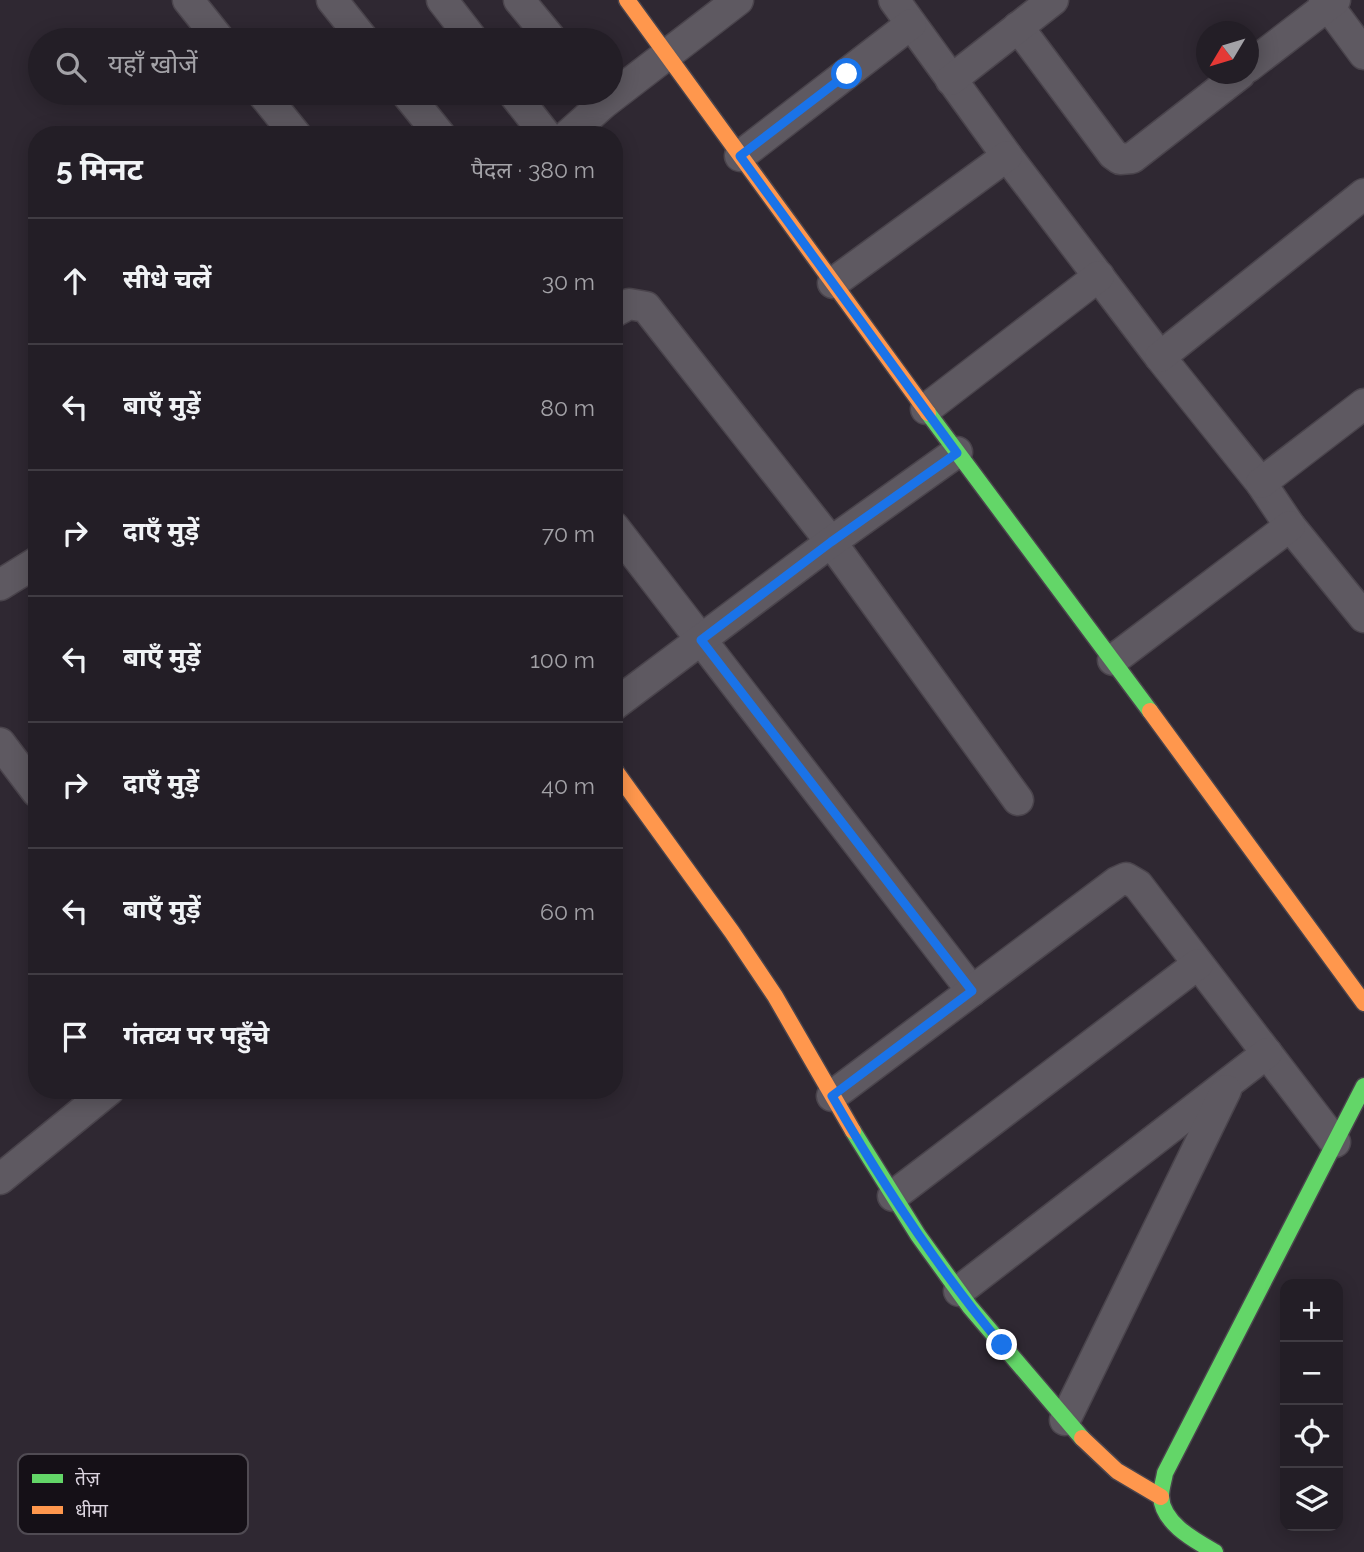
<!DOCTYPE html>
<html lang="hi">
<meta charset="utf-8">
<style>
body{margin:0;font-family:Raleway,"Noto Sans Devanagari",sans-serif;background:#2b272e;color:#f1f3f6}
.controls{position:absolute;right:21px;bottom:21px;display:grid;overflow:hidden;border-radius:14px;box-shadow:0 4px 18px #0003}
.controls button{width:63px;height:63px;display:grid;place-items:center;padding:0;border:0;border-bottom:2px solid #403c43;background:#231e26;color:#f1f3f6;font:35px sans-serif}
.compass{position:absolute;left:1196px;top:21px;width:63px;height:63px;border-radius:50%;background:#231e26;box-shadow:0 4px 18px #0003;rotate:232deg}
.stop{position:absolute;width:21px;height:21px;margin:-16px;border:5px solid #1a73e8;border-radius:50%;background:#fff}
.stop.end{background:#1a73e8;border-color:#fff;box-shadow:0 2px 7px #0008}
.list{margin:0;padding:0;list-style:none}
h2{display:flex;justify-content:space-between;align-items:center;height:91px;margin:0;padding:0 28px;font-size:30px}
h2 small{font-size:23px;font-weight:400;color:#a3a2a7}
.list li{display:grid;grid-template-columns:46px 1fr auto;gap:21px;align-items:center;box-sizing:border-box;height:126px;padding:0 28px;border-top:2px solid #403c43}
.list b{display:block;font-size:26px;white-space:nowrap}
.list em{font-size:23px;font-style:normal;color:#a3a2a7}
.icon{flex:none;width:38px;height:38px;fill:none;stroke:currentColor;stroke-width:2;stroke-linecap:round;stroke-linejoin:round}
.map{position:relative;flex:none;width:1364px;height:1552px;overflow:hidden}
.search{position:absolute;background:#231e26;box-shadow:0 4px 18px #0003;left:28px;top:28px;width:595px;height:77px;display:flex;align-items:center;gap:18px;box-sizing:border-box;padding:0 24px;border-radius:38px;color:#a3a2a7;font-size:26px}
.panel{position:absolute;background:#231e26;box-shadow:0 4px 18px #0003;left:28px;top:126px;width:595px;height:973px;border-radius:28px}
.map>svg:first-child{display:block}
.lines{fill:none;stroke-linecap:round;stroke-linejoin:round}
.street-casing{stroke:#4a444c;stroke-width:33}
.fast-casing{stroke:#4a444c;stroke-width:19}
.slow-casing{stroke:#4a444c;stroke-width:19}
.street{stroke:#5e5961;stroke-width:30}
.fast{stroke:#63d668;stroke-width:16}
.slow{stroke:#ff974d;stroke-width:16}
.route{stroke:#1a73e8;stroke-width:9}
.key{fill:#151017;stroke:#504b53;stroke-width:2}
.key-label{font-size:19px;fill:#dbd4df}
</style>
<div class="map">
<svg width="1364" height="1552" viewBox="0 0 1364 1552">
<rect width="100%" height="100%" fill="#2f2832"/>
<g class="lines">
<defs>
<g id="street">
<path d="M188 0 220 40"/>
<path d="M332 0 364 40"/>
<path d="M442 0 473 40"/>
<path d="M519 0 552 40"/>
<path d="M894 0 1007 156 1160 357 1261 483 1290 526 1364 617"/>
<path d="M1324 0 1364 54"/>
<path d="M1018 27 1113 154 1120 159 1132 158 1240 74"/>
<path d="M1248 67 1335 0"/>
<path d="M951 80 1053 0"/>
<path d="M262 93 296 135"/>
<path d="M406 93 440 135"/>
<path d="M513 93 546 135"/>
<path d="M568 135 604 103 738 0"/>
<path d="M740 156 911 24"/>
<path d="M833 283 1007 156"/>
<path d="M614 312 629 304 646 307 831 542 1018 800"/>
<path d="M1160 357 1364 194"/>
<path d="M926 409 1099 276"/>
<path d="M1261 483 1364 404"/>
<path d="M614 527 972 991"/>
<path d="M0 585 37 562"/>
<path d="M1113 660 1290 526"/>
<path d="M614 705 831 542 957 452"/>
<path d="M0 743 37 792"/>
<path d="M832 1096 1117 882 1126 878 1138 885 1335 1142"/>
<path d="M0 1179 109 1090"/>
<path d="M893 1196 1198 964"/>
<path d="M959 1291 1267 1053"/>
<path d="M1065 1420 1226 1090"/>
</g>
<g id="fast">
<path d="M928 413 1150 711"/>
<path d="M853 1131 918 1235 970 1307 1082 1438"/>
<path d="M1215 1552C1194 1540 1162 1523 1161 1496 1161 1488 1164 1480 1165 1473L1364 1086"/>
</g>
<g id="slow">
<path d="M627 0 928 413"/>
<path d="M1150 711 1364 1003"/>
<path d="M614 769 732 932 775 996 853 1131"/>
<path d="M1082 1438 1117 1471 1161 1497"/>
</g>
</defs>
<use href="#street" class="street-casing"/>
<use href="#fast" class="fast-casing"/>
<use href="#slow" class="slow-casing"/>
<use href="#street" class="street"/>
<use href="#fast" class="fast"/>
<use href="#slow" class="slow"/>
</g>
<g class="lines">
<path class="route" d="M847 74 740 156 957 453 831 542 701 640 972 991 832 1096C882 1183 937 1268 1002 1345"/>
</g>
<rect x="18" y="1454" width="230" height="80" rx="10" class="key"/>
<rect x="32" y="1474" width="31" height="9" fill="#63d668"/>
<rect x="32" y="1506" width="31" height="8" fill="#ff974d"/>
<g class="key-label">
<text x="75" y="1485">तेज़</text>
<text x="75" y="1517">धीमा</text>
</g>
</svg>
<div class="controls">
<button>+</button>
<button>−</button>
<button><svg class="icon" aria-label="locate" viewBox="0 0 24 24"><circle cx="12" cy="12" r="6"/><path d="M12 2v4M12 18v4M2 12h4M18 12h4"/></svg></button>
<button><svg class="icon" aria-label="layers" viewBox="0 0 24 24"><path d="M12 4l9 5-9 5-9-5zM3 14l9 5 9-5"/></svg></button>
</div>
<svg class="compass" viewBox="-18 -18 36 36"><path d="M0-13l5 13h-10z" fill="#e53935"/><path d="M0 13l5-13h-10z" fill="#a3a2a7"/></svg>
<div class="stop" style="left:847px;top:74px"></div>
<div class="stop end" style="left:1002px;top:1345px"></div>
<div class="search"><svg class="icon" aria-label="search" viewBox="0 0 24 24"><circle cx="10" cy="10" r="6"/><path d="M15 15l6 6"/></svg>यहाँ खोजें</div>
<section class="panel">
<h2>5 मिनट<small>पैदल · 380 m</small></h2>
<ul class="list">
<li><svg class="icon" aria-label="ahead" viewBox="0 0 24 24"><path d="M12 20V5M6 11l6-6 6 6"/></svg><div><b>सीधे चलें</b></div><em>30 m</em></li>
<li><svg class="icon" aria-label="left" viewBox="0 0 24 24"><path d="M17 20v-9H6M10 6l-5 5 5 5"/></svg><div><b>बाएँ मुड़ें</b></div><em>80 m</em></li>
<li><svg class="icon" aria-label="right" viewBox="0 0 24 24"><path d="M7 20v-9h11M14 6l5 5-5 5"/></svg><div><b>दाएँ मुड़ें</b></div><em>70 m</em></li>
<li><svg class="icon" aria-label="left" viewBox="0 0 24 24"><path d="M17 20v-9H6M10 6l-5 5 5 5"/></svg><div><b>बाएँ मुड़ें</b></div><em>100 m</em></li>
<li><svg class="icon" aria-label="right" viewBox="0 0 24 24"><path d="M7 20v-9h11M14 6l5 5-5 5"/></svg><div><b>दाएँ मुड़ें</b></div><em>40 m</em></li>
<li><svg class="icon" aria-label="left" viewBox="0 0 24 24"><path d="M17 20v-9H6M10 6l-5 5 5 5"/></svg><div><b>बाएँ मुड़ें</b></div><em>60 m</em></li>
<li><svg class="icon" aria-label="arrive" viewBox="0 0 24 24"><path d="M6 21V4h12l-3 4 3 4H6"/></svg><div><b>गंतव्य पर पहुँचे</b></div></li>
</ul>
</section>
</div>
